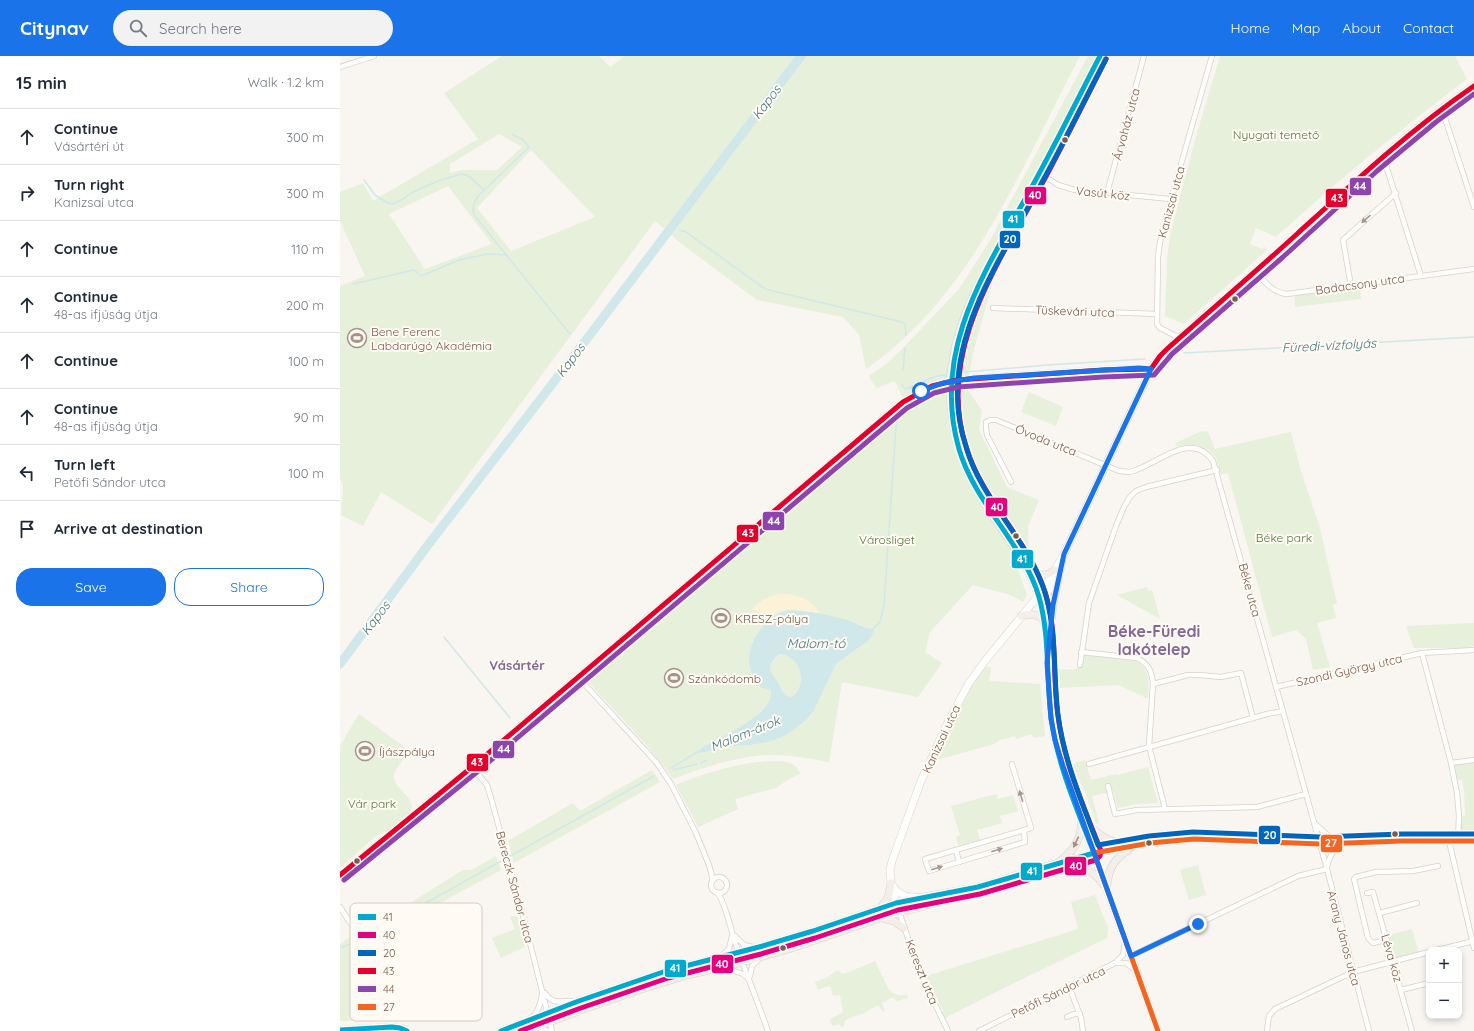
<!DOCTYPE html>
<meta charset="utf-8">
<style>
body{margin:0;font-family:Quicksand,sans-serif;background:#f2f2f3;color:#1f2937}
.controls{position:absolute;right:12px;bottom:12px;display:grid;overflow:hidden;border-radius:8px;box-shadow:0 2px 6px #0003}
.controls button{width:36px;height:36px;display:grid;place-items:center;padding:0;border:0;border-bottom:1px solid #e0e1e3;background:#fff;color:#1f2937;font:20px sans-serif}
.stop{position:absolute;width:12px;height:12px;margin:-9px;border:3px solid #1a73e8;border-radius:50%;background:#fff}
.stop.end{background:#1a73e8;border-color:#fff;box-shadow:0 1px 4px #0008}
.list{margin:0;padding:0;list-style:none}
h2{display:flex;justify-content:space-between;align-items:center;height:52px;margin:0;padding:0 16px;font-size:17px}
h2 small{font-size:13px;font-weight:400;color:#747a83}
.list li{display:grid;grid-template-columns:26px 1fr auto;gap:12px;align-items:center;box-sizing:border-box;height:56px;padding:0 16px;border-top:1px solid #e0e1e3}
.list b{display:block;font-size:15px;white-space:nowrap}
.list p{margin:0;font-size:13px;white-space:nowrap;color:#747a83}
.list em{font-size:13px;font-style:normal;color:#747a83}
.actions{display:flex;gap:8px;padding:12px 16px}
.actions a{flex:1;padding:9px 0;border:1px solid #1a73e8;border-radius:16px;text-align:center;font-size:14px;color:#1a73e8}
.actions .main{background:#1a73e8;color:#fff}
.icon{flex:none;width:22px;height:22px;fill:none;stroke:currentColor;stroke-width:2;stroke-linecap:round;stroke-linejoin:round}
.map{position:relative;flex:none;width:1134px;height:975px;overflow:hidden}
header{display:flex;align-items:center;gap:24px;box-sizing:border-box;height:56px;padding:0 20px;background:#1a73e8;color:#fff}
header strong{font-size:19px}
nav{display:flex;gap:22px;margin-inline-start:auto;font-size:14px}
.search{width:280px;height:36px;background:#f2f2f3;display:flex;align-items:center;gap:10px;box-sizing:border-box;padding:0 14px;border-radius:22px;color:#747a83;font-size:15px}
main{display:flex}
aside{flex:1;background:#fff}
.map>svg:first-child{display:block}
.green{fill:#e7f0db;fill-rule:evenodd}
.sand{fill:#fbf2d9}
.water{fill:#d0e8ea;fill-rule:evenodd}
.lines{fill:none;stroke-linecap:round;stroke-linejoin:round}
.stream{stroke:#d0e8ea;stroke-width:1.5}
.river{stroke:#d0e8ea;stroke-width:9}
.street-casing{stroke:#d7d1cb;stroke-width:6}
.secondary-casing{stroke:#d9d2cb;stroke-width:8}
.primary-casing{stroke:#dad1cc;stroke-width:8}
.street{stroke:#fefefd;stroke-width:4.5}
.secondary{stroke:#fefefd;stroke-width:7}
.primary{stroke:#f3eee8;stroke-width:7}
.primary-bridge-casing{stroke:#dad1cc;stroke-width:8;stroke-linecap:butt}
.primary-bridge{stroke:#f3eee8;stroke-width:7}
.bus-1-casing{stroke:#fffaf3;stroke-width:8}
.bus-2-casing{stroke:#fffaf3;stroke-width:8}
.bus-3-casing{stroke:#fffaf3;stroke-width:8}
.bus-4-casing{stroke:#fffaf3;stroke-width:8}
.bus-5-casing{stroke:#fffaf3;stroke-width:8}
.bus-6-casing{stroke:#fffaf3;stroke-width:8}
.bus-1{stroke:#00a9ce;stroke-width:5}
.bus-2{stroke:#e5007d;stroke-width:5}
.bus-3{stroke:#0065bd;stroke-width:5}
.bus-4{stroke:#e4002b;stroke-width:5}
.bus-5{stroke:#8e44ad;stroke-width:5}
.bus-6{stroke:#f26522;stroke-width:5}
.oneway{fill:#a8958b}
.oneway2{fill:#a48f83}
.route{stroke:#1a73e8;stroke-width:5}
.bus-dot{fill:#7a5c4d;stroke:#fffaf3;stroke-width:1.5}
.labels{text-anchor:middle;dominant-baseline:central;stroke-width:4;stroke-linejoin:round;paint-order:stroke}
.street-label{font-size:12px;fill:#7a5c4d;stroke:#fffaf3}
.park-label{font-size:12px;fill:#537a41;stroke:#fffaf3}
.poi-label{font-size:12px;fill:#7a5c4d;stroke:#fffaf3;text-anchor:start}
.water-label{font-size:13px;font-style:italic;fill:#437c86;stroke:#fffaf3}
.neighbourhood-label{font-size:13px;font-weight:bold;fill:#846695;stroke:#fffaf3}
.district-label{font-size:16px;font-weight:bold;fill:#846695;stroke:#fffaf3}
.key{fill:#fffaf3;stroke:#d7cbc1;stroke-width:1}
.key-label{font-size:11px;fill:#7a5c4d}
.line-badge{stroke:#fffaf3;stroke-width:1.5}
.badge-label{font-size:11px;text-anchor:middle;font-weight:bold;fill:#fff}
</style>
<header>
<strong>Citynav</strong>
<div class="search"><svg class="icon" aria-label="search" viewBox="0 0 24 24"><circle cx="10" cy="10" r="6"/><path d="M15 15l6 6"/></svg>Search here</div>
<nav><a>Home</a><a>Map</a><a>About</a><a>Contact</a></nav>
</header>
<main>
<aside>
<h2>15 min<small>Walk · 1.2 km</small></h2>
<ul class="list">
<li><svg class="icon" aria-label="ahead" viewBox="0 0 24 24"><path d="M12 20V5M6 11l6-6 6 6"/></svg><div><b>Continue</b><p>Vásártéri út</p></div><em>300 m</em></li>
<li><svg class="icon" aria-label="right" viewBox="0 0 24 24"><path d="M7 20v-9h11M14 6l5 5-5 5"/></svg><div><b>Turn right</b><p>Kanizsai utca</p></div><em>300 m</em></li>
<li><svg class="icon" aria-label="ahead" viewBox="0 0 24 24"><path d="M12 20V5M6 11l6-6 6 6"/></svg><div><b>Continue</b></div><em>110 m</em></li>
<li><svg class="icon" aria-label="ahead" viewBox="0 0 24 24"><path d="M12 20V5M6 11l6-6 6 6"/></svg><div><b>Continue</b><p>48-as ifjúság útja</p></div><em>200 m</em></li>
<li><svg class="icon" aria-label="ahead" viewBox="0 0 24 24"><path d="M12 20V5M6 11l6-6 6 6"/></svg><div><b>Continue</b></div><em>100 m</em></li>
<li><svg class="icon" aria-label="ahead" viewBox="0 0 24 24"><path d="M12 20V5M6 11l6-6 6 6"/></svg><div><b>Continue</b><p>48-as ifjúság útja</p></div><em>90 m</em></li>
<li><svg class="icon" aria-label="left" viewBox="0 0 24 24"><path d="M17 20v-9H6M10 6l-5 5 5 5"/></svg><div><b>Turn left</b><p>Petőfi Sándor utca</p></div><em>100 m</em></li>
<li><svg class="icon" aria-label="arrive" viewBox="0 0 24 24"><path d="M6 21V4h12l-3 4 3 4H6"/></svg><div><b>Arrive at destination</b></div></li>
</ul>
<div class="actions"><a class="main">Save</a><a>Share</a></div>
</aside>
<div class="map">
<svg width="1134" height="975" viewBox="0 0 1134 975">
<rect width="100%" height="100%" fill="#f9f5f0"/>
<g class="green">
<path d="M162 0H259L270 11 285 0H740C681 111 633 239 526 313L519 279 503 261 417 244 343 189 315 165 92 468 41 436 23 470 1 459 3 429 0 422V230L25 220 0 165V136L23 127 33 145 138 83 104 37ZM159 78 182 91 157 114H121L110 117V108ZM191 94 255 161 171 195 137 152ZM108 130 152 188 85 213 49 158Z"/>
<path d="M748 0H766L660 200 633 297 627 332 642 355 639 374 667 431 699 444 688 471 689 500 678 514 687 539 683 546 670 539 633 529 590 576 585 596 602 607 578 641 502 626 489 706C465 702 441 697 416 700 387 703 360 713 333 723 307 686 274 655 244 621L566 349 555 325 536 332 529 320 546 308 563 292 619 233 649 186ZM465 556 513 566 528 573V585L496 608 474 654 409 689 382 691 361 697V692C386 679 418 667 432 641L430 634C402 625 405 591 422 572 426 568 457 559 465 556Z"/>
<path d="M880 0H1115L1127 23C1061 73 997 125 936 181L916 172 910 188 922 193 925 191 927 194 844 268 825 260 827 203 831 175 857 77Z"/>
<path d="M1019 229 1021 243 955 251 954 237Z"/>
<path d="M689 336 723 351 716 370 681 356Z"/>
<path d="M862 375 868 376 875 393 951 376 960 412 980 472 997 548 993 549 996 562 977 567 990 611 973 614 966 583 956 574 932 581 888 417 880 419C879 414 878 406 875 401 867 388 850 388 837 390L835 387Z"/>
<path d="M807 531 808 535 812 534 820 563 777 539Z"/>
<path d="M1134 567V590L1120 592H1074L1066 570Z"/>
<path d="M442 598C475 608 457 654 444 637 441 634 440 630 438 626 434 619 428 615 431 607L439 599Z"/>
<path d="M744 599 795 605C811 612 809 628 808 643L779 629 719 632 718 613 733 614 742 610Z"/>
<path d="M645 611H651L649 625 700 628 705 680 694 682 692 678 676 683 675 680 660 684 654 688 593 705 632 628Z"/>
<path d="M19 658 70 695C65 702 56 711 54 719 52 733 77 741 71 755L49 774 35 781 0 812V690Z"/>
<path d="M745 704 751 724 776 718 778 719 808 711 818 747 796 748 778 752 773 735 752 740 759 767 756 768 746 739 732 708Z"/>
<path d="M1134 704V785H1118L1119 760H1125L1124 734 1122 723 1115 725 1111 708Z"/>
<path d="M417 706C431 706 456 701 460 718L449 723 436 732 395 743 398 753 358 771 336 729C362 718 388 710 417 706Z"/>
<path d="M312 714 320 726 174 807 168 785 233 747 240 755Z"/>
<path d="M656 738 658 743 673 739 678 755 660 760 662 767 637 774 640 784 621 790 618 789 616 781 620 779 611 750Z"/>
<path d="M156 800 161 814 89 853 59 871 50 874 29 888 23 879 55 859 75 844 123 814H132Z"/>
<path d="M858 809 866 839 849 844 840 814Z"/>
<path d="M755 839 768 872 767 882 666 931 605 962H603L600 957 603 955 586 920 738 873 731 846Z"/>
<path d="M177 860 185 891 161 902 152 882 175 873 170 861Z"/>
<path d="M1072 873 1079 898 1053 904 1045 880Z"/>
<path d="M12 882 51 942C57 948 63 952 67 958L59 962 52 961 29 962 23 964 0 965V888L7 883Z"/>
<path d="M535 905 549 934C554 939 561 941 567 938L568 942 556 945 553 941 542 947 545 955 543 956 538 949 524 957 505 964 504 970 501 971 499 968 492 970 490 963 503 956 500 939 493 940 491 932 489 930 478 934 475 926 486 922 498 914 502 918 509 916Z"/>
</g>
<path class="sand" d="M436 538C453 537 470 541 480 557 456 556 453 547 429 561L411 553 424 543Z"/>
<path class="water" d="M445 555C466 554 490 559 510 565 518 568 525 573 534 573L532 580 528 585 496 608 474 654 466 664 454 674 440 682 427 686 409 689 382 691 361 697 359 696 361 692C375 685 440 655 430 634 427 633 424 633 421 631 417 628 414 623 412 618 401 594 422 563 445 555ZM442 598C475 608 457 654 444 637 441 634 440 629 438 626 434 619 428 615 431 607L438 599Z"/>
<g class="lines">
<g class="stream">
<path d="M172 78 182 83 189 91 138 140C134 146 131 152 134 159L230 278"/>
<path d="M24 124 35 139 48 147 53 148 63 143 71 137 98 125 121 118 129 120 144 134"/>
<path d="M331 171 334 172"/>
<path d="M339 174 346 176 425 233 562 266 565 268 566 279"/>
<path d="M13 228 74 214 81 220 119 204 148 198 167 199"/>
<path d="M237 289 240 292"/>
<path d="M844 297 1134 281"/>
<path d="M823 304 833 301"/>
<path d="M563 314 565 292"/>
<path d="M613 317 707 309 805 303"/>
<path d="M562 328 563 331 566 333 572 330 573 331"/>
<path d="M570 333 593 321 609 318"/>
<path d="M532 574 540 566 544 549 556 370 559 356"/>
<path d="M104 581 170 662"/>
<path d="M361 707 367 704"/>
<path d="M333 711 334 714 357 708"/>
<path d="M331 712 359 695"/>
<path d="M23 882 314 720"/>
<path d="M0 892 19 884"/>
</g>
<path class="river" d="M0 608 88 489 240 292 461 0"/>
<defs>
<g id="street">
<path d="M0 11 34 0"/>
<path d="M1102 53 1134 151"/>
<path d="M1043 100 1081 220"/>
<path d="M700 117 718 129 735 134 831 143"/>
<path d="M767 137 804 0"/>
<path d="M915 216C924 225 933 237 947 238L1134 213"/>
<path d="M1011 230 1003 184 1056 137"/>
<path d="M653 252 817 258"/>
<path d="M840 282 820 272 817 268 818 201 820 186 831 143 872 0"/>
<path d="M671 426 647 379 646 372V366L651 364H656L779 415 790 416 796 414C821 405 852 375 873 405L987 813 1029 975"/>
<path d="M741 596 797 602C809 608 812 616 813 628L809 690 825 753"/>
<path d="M1082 597 1111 707 1117 737 1119 760 1118 785"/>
<path d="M740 609 749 547 776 470 784 451 790 441 796 435 806 431 877 414"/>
<path d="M238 621 316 706 331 728 356 777 369 809 373 824"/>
<path d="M813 628 848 619H859L881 621 901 617 913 662"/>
<path d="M936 631 1082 597 1134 594"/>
<path d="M1111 707 1134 704"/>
<path d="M672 708 691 772 585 803 589 815 685 786 684 775"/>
<path d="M749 708 927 658 943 655"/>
<path d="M132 711 147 729 151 742 184 863 212 975"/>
<path d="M768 730 775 758 797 754 917 751 966 738"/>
<path d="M974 767 992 783 1000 786"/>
<path d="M1109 785 1134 892"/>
<path d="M616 794 619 806"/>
<path d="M987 811C989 800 993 795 1002 788"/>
<circle cx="379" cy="829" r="8"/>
<path d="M378 837C388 854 390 873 397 892 407 919 418 947 428 975"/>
<path d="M1027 837 1033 836 1072 975"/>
<path d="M556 847 580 917 608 975"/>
<path d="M0 851 67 954"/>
<path d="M1040 857 1077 847"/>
<path d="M395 880 404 889 413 891"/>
<path d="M1047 884 1033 887 1028 882 1014 823 1016 821 1036 816 1073 815 1098 810"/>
<path d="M1097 894 1134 885"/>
<path d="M382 899 389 893 392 880"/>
<path d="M791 900 933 832 958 820 987 813"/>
<path d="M775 907H786L795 914"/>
<path d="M383 911 403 918 409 923"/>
<path d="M410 920 412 910 419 903"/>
<path d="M729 930 741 962 743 975"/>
<path d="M1061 934 1089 927"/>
<path d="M205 937C214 950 220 944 233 945"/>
<path d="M192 961C199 955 201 947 202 938"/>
<path d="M727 961 734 958H740"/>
<path d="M197 972 208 975"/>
<path d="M639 975 775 907 783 899 785 886"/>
<path d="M927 975 929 960 935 953 1013 916 1089 896"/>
</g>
<g id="secondary">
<path d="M699 539C717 533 719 522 722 504"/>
<path d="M0 819 132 711 563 346 581 335 592 330 617 324 763 314 811 313"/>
<path d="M553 830C558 839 566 841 576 841"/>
<path d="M556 847 551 827 550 814 552 805 581 725 608 666 629 627 645 605 699 539 708 526 724 498 811 313 820 300 827 293C876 249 927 207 975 162 1026 116 1076 68 1134 30"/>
<path d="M0 974 52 971 64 973"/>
</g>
<g id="primary">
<path d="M616 287C629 238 658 194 682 151 709 101 734 50 760 0"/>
<path d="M611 352C616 392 631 426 653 460 670 485 688 509 698 538 713 582 704 636 715 683 723 719 739 755 751 790 774 852 796 913 818 975"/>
<path d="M689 512C697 520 705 521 715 514"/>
<path d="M681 560C690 558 698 557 704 565"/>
<path d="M709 583 713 549 719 520"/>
<path d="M744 763C757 778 766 786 787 788"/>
<path d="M721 804C733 795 742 782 741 766"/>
<path d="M720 807C738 810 752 812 763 828"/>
<path d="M767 830C769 809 775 803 792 791"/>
<path d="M540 852 548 842 551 827"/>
<path d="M542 862 554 865 564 872"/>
<path d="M64 973 67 975"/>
<path d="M161 975 236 946 326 915 419 891 473 875 556 847 578 842 638 831 717 807 764 795 810 787 854 783 980 788 1062 785H1134"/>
<path d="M187 975 241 954 308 931 348 919 403 906 449 893 540 862 618 841 627 836"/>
</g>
</defs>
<use href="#street" class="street-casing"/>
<use href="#secondary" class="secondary-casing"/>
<use href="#primary" class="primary-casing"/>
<use href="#street" class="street"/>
<use href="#secondary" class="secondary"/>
<use href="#primary" class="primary"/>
<defs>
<path id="primary-bridge" d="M611 352 610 322 616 287"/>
</defs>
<use href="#primary-bridge" class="primary-bridge-casing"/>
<use href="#primary-bridge" class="primary-bridge"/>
<defs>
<g id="bus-1">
<path d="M0 974 52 971 60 972 67 975"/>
<path d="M161 975 236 946 326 915 419 891 473 875 556 847 638 831 754 797C737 753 717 708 711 661 706 621 710 580 699 541 683 487 635 448 619 393 590 292 648 211 694 127 717 85 738 42 760 0"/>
</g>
<path id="bus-2" d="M180 975 238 953 328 922 421 898 475 882 558 854 640 838 756 804 760 800 761 795C744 751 724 707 718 660 712 619 718 576 705 536 688 484 644 446 627 394 594 297 659 206 703 126 725 85 745 44 766 3"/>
<path id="bus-3" d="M766 3C744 45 724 87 701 128 669 188 623 254 618 323 616 346 619 369 626 390 641 446 691 485 706 540 717 579 713 620 718 659 724 704 742 747 758 789L809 780 853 776 980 781 1062 778H1134"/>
<path id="bus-4" d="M0 819 132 711 563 346 592 330 617 324 763 314 811 313 820 300 827 293C870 255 914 217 957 178 1014 126 1070 74 1134 30"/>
<path id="bus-5" d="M4 824 137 716 567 352 594 337 618 331 763 321 814 319 832 298 943 201 1037 115 1096 66 1134 38"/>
<path id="bus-6" d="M818 975 754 797 810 787 854 783 980 788 1062 785H1134"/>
</defs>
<use href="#bus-1" class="bus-1-casing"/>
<use href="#bus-2" class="bus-2-casing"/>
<use href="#bus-3" class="bus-3-casing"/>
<use href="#bus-4" class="bus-4-casing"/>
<use href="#bus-5" class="bus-5-casing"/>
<use href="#bus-6" class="bus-6-casing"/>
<use href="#bus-1" class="bus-1"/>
<use href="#bus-2" class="bus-2"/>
<use href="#bus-3" class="bus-3"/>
<use href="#bus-4" class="bus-4"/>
<use href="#bus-5" class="bus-5"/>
<use href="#bus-6" class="bus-6"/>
</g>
<defs><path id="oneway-solid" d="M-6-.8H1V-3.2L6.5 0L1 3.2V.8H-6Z"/></defs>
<g class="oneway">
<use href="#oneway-solid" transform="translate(1026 163) rotate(139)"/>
<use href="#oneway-solid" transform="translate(681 740) rotate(-107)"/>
<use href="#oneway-solid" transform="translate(657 794) rotate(-17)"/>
<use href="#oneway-solid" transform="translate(597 812) rotate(-17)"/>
</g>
<use class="oneway2" href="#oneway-solid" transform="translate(736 786) rotate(115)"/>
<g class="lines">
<path class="route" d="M581 335 603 327 634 322 799 312 811 313 724 498 713 549 707 607 711 663 715 684 723 710 791 900 858 868"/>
</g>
<defs>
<symbol id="stadium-ring" viewBox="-11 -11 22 22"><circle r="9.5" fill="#fffaf3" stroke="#a69286" stroke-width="1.5"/><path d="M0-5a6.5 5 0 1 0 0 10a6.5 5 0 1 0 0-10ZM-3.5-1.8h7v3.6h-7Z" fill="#a69286"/></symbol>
</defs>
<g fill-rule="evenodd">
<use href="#stadium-ring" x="6" y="271" width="22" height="22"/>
<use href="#stadium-ring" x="370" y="551" width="22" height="22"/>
<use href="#stadium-ring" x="323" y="611" width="22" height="22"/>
<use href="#stadium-ring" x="14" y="684" width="22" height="22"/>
</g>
<g class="bus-dot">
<circle cx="725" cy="84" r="3.5"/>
<circle cx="895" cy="243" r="3.5"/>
<circle cx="676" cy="480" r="3.5"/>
<circle cx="1055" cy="778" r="3.5"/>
<circle cx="809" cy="787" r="3.5"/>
<circle cx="17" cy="805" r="3.5"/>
<circle cx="443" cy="892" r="3.5"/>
</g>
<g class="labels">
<g class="street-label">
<text transform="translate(786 68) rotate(-75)">Árvaház utca</text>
<text transform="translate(763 137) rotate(6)">Vasút köz</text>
<text transform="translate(831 146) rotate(-75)">Kanizsai utca</text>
<text transform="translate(1020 228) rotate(-8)">Badacsony utca</text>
<text transform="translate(735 255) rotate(2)">Tüskevári utca</text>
<text transform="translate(706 384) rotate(22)">Óvoda utca</text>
<text transform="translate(910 534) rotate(75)">Béke utca</text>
<text transform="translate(1009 614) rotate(-13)">Szondi György utca</text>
<text transform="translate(601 683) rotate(-65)">Kanizsai utca</text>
<text transform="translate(175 831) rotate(75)">Bereczk Sándor utca</text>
<text transform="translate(1004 882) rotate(75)">Arany János utca</text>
<text transform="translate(1052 902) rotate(74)">Léva köz</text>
<text transform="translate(582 916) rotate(68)">Kereszt utca</text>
<text transform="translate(718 936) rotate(-26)">Petőfi Sándor utca</text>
</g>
<g class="park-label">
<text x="936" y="78">Nyugati temető</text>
<text x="944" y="481">Béke park</text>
<text x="547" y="483">Városliget</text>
<text x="32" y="747">Vár park</text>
</g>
<g class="poi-label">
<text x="31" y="275">Bene Ferenc<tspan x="31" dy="14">Labdarúgó Akadémia</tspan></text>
<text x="395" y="562">KRESZ-pálya</text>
<text x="348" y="622">Szánkódomb</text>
<text x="39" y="695">Íjászpálya</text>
</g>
<g class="water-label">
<text transform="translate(426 46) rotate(-53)">Kapos</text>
<text transform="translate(989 289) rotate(-3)">Füredi-vízfolyás</text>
<text transform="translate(230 304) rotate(-53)">Kapos</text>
<text transform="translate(35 562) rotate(-53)">Kapos</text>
<text x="476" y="587">Malom-tó</text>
<text transform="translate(405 677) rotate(-22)">Malom-árok</text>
</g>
<g class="neighbourhood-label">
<text x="177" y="609">Vásártér</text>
</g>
<g class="district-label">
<text x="814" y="575">Béke-Füredi<tspan x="814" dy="18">lakótelep</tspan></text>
</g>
</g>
<rect x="10" y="847" width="132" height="118" rx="6" class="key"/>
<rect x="18" y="858" width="18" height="6" fill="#00a9ce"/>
<rect x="18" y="876" width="18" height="6" fill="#e5007d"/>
<rect x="18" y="894" width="18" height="6" fill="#0065bd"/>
<rect x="18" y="912" width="18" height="6" fill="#e4002b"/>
<rect x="18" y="930" width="18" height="6" fill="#8e44ad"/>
<rect x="18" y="948" width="18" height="6" fill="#f26522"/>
<g class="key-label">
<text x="43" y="865">41</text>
<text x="43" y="883">40</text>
<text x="43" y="901">20</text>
<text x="43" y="919">43</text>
<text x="43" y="937">44</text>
<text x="43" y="955">27</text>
</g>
<g class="line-badge">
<rect x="1009" y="121" width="23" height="19" rx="4" fill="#8e44ad"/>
<rect x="684" y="130" width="23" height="19" rx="4" fill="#e5007d"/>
<rect x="985" y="132" width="23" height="20" rx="4" fill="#e4002b"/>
<rect x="662" y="154" width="23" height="19" rx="4" fill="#00a9ce"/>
<rect x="659" y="174" width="22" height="19" rx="4" fill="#0065bd"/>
<rect x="645" y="441" width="23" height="20" rx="4" fill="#e5007d"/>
<rect x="422" y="455" width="23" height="20" rx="4" fill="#8e44ad"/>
<rect x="396" y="468" width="23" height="19" rx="4" fill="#e4002b"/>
<rect x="671" y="493" width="23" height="20" rx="4" fill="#00a9ce"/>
<rect x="152" y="684" width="23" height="19" rx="4" fill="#8e44ad"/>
<rect x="126" y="697" width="23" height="19" rx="4" fill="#e4002b"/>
<rect x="918" y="769" width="23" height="20" rx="4" fill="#0065bd"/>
<rect x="980" y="778" width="23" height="19" rx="4" fill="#f26522"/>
<rect x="724" y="800" width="23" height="20" rx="4" fill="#e5007d"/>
<rect x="680" y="806" width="23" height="19" rx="4" fill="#00a9ce"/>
<rect x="371" y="898" width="23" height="20" rx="4" fill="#e5007d"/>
<rect x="324" y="903" width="23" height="19" rx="4" fill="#00a9ce"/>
</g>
<g class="badge-label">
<text x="1020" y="134">44</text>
<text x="695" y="143">40</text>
<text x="997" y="146">43</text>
<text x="673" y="167">41</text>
<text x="670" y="187">20</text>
<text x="657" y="455">40</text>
<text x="434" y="469">44</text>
<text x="408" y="481">43</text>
<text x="682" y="507">41</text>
<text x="164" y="697">44</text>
<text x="137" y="710">43</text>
<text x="930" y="783">20</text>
<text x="991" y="791">27</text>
<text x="736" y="814">40</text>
<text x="692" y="819">41</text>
<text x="382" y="912">40</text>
<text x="335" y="916">41</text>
</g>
</svg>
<div class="controls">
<button>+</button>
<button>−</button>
</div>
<div class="stop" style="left:581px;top:335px"></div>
<div class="stop end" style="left:858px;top:868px"></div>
</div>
</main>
